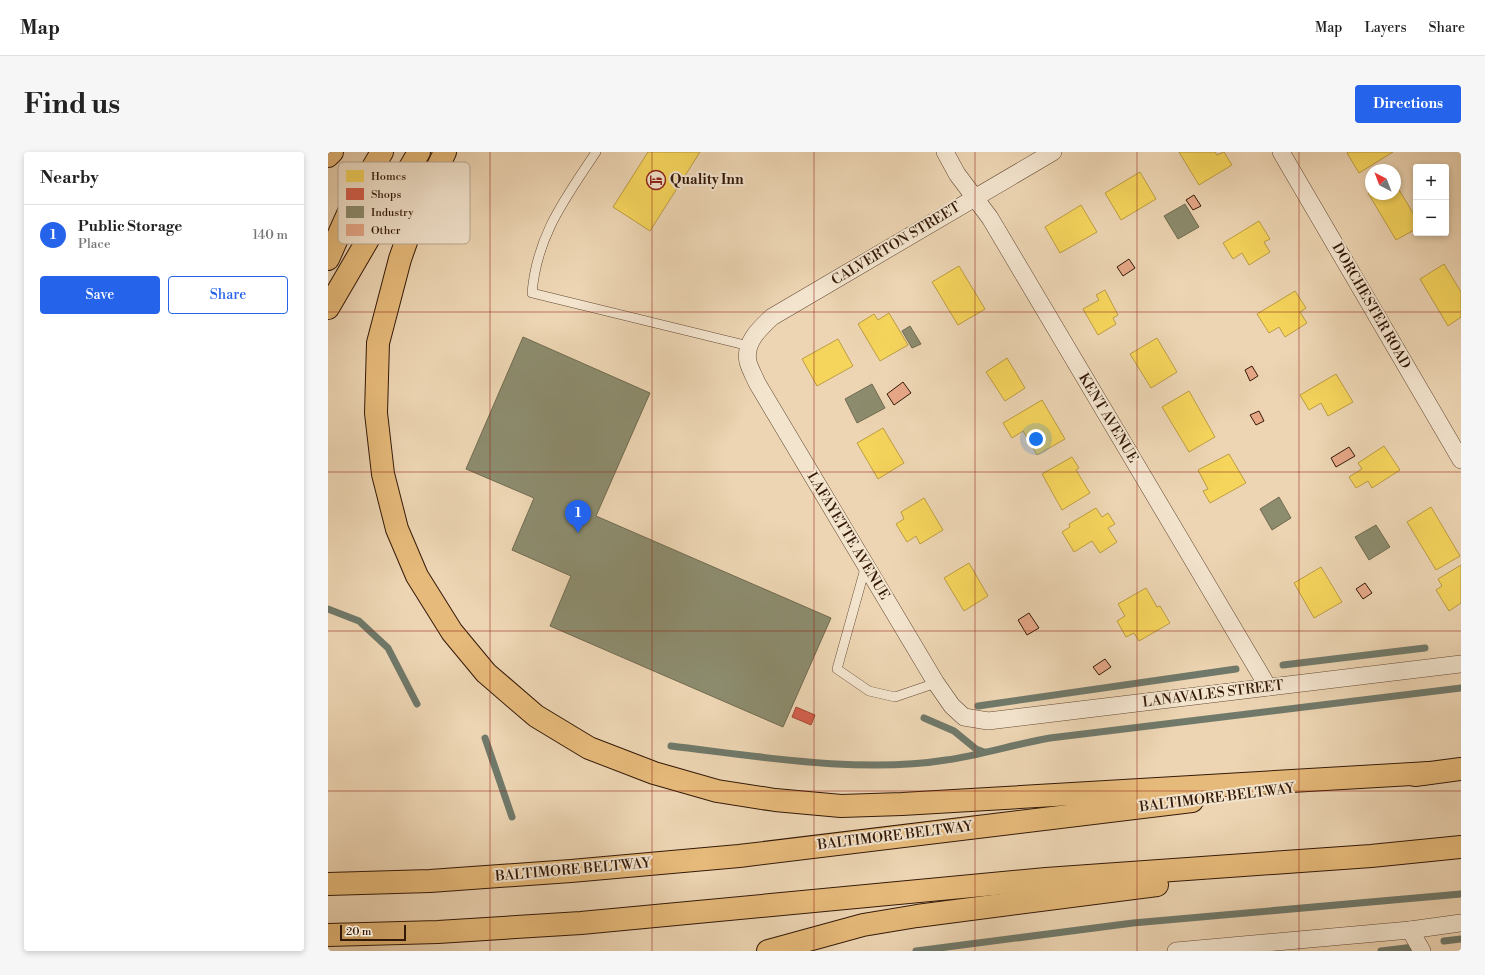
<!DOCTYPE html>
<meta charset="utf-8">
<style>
body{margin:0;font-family:"Libre Bodoni",serif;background:#f6f6f6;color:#222}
.controls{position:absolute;right:12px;top:12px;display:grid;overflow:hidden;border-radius:4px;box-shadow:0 2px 6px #0003}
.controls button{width:36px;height:36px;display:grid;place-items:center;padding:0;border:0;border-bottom:1px solid #e0e0e0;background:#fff;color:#222;font:20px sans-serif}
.compass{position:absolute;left:1037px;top:12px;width:36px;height:36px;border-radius:50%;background:#fff;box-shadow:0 2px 6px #0003;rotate:318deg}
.scale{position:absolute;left:12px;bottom:10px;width:66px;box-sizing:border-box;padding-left:4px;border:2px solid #331908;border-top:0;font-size:11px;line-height:14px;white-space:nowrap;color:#331908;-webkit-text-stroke:3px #f3e4ce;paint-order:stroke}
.you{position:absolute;left:708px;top:287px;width:14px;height:14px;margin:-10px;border:3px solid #fff;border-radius:50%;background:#1a73e8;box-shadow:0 0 0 6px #1a73e833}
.badge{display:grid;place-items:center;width:26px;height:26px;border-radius:50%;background:#2563eb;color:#fff;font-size:13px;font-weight:700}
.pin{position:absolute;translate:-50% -33px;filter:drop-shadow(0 1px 2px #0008)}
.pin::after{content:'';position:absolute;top:21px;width:14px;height:12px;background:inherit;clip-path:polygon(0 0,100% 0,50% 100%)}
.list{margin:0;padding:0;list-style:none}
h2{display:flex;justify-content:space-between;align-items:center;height:52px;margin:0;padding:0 16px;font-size:17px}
h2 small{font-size:13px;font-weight:400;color:#767676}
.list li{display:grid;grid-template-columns:26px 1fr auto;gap:12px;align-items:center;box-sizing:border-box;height:60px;padding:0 16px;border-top:1px solid #e0e0e0}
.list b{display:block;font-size:15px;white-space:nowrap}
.list p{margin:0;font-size:13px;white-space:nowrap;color:#767676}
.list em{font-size:13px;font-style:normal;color:#767676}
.actions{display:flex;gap:8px;padding:12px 16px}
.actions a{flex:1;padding:9px 0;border:1px solid #2563eb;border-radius:4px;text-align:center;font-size:14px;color:#2563eb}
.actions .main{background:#2563eb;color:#fff}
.map{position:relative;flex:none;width:1133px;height:799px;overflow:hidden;border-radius:4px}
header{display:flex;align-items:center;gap:24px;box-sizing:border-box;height:56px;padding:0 20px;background:#fff;border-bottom:1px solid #e0e0e0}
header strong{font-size:19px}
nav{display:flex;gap:22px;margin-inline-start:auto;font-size:14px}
.intro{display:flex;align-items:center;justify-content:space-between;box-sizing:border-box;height:96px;padding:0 24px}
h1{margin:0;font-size:28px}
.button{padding:10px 18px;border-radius:4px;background:#2563eb;color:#fff;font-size:14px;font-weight:700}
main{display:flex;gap:24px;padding:0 24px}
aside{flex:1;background:#fff;border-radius:4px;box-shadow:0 2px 6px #0003}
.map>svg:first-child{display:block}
.homes{fill:#f6d55c;stroke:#bc9d43}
.shops{fill:#d6604d;stroke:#a54b38}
.industry{fill:#8c8c6e;stroke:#716a4f}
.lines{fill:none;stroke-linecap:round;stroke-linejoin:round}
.stream{stroke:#70796a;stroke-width:7}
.building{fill:#e7a888;stroke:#331908}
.lane-casing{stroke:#624833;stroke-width:10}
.street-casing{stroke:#624833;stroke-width:18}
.primary-casing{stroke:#331908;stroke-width:24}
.highway-casing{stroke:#331908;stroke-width:24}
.lane{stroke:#f3e4ce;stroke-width:9}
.street{stroke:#f3e4ce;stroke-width:17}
.primary{stroke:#e6ba7a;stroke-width:22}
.highway{stroke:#e6ba7a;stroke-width:22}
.grid{fill:none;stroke:#8f2418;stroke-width:1;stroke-opacity:0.55}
.labels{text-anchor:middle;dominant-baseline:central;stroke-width:4;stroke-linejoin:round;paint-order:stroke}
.poi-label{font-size:14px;font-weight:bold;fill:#331908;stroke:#f3e4ce;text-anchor:start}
.street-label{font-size:14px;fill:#331908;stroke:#f3e4ce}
.key{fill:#f3e4ce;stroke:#b9a793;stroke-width:1}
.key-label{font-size:11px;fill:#331908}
</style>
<header>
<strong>Map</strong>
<nav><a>Map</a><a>Layers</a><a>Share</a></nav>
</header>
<div class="intro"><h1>Find us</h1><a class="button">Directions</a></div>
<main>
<aside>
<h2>Nearby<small></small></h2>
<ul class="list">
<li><span class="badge">1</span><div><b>Public Storage</b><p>Place</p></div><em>140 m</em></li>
</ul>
<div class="actions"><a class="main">Save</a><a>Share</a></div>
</aside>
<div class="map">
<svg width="1133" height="799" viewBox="0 0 1133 799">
<rect width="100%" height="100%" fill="#edd5b3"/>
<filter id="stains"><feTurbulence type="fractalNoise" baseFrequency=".005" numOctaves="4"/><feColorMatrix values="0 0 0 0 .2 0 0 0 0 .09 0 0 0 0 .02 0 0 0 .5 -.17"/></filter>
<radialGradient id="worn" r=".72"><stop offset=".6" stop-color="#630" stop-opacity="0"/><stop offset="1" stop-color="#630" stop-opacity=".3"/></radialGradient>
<g class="homes">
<path d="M320 0H372L322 79 285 55Z"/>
<path d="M851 0H887L889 3 896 0 904 13 871 33Z"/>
<path d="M1020 0H1065L1031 21 1019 1Z"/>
<path d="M812 20 828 47 793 68 777 41Z"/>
<path d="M1067 31 1088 66V77L1068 88 1040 41 1043 40V42H1067Z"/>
<path d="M753 53 769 80 732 101 717 75Z"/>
<path d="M931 69 942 87 936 90 942 100 921 113 914 101 905 107 895 91Z"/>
<path d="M1116 112 1133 140V165L1120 174 1092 127Z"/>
<path d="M631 114 657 157 630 173 604 130Z"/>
<path d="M777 138 790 163 785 166 788 172 770 183 755 157 771 148 768 143Z"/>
<path d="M967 139 978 156 972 160 979 171 957 185 951 175 941 181 929 162Z"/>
<path d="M561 161 580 193 552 209 530 172 546 162 550 168Z"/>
<path d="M829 186 849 220 823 236 802 202Z"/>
<path d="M510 187 525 214 489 234 474 207Z"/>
<path d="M679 206 697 236 677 249 658 220Z"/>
<path d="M1008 222 1025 250 1000 264 993 251 981 258 972 243Z"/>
<path d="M861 239 887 285 861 300 834 255Z"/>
<path d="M714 248 737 287 709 303 695 279 684 286 675 271Z"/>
<path d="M555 276 576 311 550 327 529 291Z"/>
<path d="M1056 294 1072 318 1044 336 1040 329 1028 336 1021 325 1034 317 1030 311Z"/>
<path d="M901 302 918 331 882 351 875 339 880 337 870 318Z"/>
<path d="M744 305 751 316 748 318 762 341 734 358 714 322Z"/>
<path d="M596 346 615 378 592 392 588 384 579 390 568 372 576 367 573 360Z"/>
<path d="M1103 355 1132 404 1108 418 1079 370Z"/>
<path d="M768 356 774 365 780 361 787 372 780 376 789 390 772 401 764 389 746 400 734 380 742 375 741 372Z"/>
<path d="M641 411 660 444 636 459 616 426Z"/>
<path d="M1133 413V451L1121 459 1108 438 1114 434 1110 427Z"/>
<path d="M993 415 1014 450 986 466 966 431Z"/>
<path d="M818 436 829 455 832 454 842 471 811 489 806 481 798 485 789 469 797 464 790 452Z"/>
</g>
<path class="shops" d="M468 555 487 563 483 573 464 565Z"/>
<g class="industry">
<path d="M857 52 871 75 850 87 836 64Z"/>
<path d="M582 174 593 192 584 196 574 179Z"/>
<path d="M195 185 322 241 268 364 503 466 455 575 222 474 243 424 184 398 206 346 138 317Z"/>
<path d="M544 232 557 256 529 271 517 247Z"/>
<path d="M951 345 963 366 944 378 932 357Z"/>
<path d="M1048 373 1062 395 1041 408 1027 385Z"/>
</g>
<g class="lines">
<g class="stream">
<path d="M0 457 31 469 60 496 89 552"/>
<path d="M955 513 1097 496"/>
<path d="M650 554 908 517"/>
<path d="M596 566 626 579 648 597 656 600"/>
<path d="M157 586 184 665"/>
<path d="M343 594C428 604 533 622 618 608 653 603 687 592 722 586L1133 536"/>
<path d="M1116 789 1133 787"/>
<path d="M588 799 805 771 1133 742"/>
<path d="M1053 799 1086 795"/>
</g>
</g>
<g class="building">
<path d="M866 43 873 54 865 58 858 48Z"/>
<path d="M801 107 807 116 795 124 789 115Z"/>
<path d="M924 214 930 224 922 229 917 218Z"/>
<path d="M575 230 583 241 566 253 559 242Z"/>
<path d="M931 259 936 269 928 273 922 263Z"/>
<path d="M1021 295 1027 304 1008 315 1003 306Z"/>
<path d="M1037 431 1044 441 1035 447 1028 437Z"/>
<path d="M701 461 711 476 699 483 690 468Z"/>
<path d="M777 507 783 515 771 523 765 515Z"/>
</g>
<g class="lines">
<defs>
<g id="lane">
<path d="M268 0C237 47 209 83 204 141L421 194"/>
<path d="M538 413 509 517 541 539 567 545 608 531"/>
</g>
<g id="street">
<path d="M617 0 629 22 662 66 940 535"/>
<path d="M725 0 444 165C431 177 416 191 420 210 422 217 426 224 429 231L608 531 624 554 636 565 660 569 1133 512"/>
<path d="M953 0 1133 308"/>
<path d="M1082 778 1094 799"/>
<path d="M848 799 1082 778 1133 771"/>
</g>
<g id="primary">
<path d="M0 107 27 46 54 0"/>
<path d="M0 156 91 0"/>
</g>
<g id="highway">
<path d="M117 0 90 56 72 107 50 191 48 261 55 322 69 377 89 424 124 480 158 521 208 564 261 596 326 621 389 639 447 648 513 654 574 652 1101 621"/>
<path d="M0 4 4 0"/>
<path d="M1087 623 1133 617"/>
<path d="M0 732 102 729 243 719 411 704 864 649"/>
<path d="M0 783 110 780 253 771 718 727 1043 704 1133 695"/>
<path d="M440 799 535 773 589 764 829 733"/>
</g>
</defs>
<use href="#lane" class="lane-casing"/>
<use href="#street" class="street-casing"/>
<use href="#primary" class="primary-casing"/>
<use href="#highway" class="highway-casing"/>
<use href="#lane" class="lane"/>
<use href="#street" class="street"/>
<use href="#primary" class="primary"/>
<use href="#highway" class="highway"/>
</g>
<path class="grid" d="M162 0V799M324 0V799M486 0V799M647 0V799M809 0V799M971 0V799M0 160H1133M0 320H1133M0 479H1133M0 639H1133"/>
<defs>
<symbol id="hotel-ring" viewBox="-11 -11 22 22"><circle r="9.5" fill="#f3e4ce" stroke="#8f2418" stroke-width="1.5"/><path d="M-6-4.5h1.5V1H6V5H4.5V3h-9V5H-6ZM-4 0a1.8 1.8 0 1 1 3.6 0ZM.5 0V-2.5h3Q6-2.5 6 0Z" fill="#8f2418"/></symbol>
</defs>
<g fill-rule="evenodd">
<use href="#hotel-ring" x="317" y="17" width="22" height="22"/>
</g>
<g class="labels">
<g class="poi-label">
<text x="342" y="28">Quality Inn</text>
</g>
<g class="street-label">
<text transform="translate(568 92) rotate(-31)">CALVERTON STREET</text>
<text transform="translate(1043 154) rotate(60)">DORCHESTER ROAD</text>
<text transform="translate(780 266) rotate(59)">KENT AVENUE</text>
<text transform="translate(520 384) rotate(59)">LAFAYETTE AVENUE</text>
<text transform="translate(885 542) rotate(-7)">LANAVALES STREET</text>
<text transform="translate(889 646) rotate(-7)">BALTIMORE BELTWAY</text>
<text transform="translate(567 684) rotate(-7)">BALTIMORE BELTWAY</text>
<text transform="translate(245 718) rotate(-5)">BALTIMORE BELTWAY</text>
</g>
</g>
<rect x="10" y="10" width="132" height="82" rx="6" class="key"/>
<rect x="18" y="18" width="18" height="12" fill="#f6d55c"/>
<rect x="18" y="36" width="18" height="12" fill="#d6604d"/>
<rect x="18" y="54" width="18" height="12" fill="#8c8c6e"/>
<rect x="18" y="72" width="18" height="12" fill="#e7a888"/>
<g class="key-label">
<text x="43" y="28">Homes</text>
<text x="43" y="46">Shops</text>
<text x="43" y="64">Industry</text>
<text x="43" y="82">Other</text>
</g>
<rect width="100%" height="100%" filter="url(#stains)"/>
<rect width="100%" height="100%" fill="url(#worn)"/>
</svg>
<div class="controls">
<button>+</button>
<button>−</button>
</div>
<svg class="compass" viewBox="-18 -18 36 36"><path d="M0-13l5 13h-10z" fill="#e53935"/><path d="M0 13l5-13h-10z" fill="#767676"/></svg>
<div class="scale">20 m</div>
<div class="you"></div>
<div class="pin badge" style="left:250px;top:381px">1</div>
</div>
</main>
